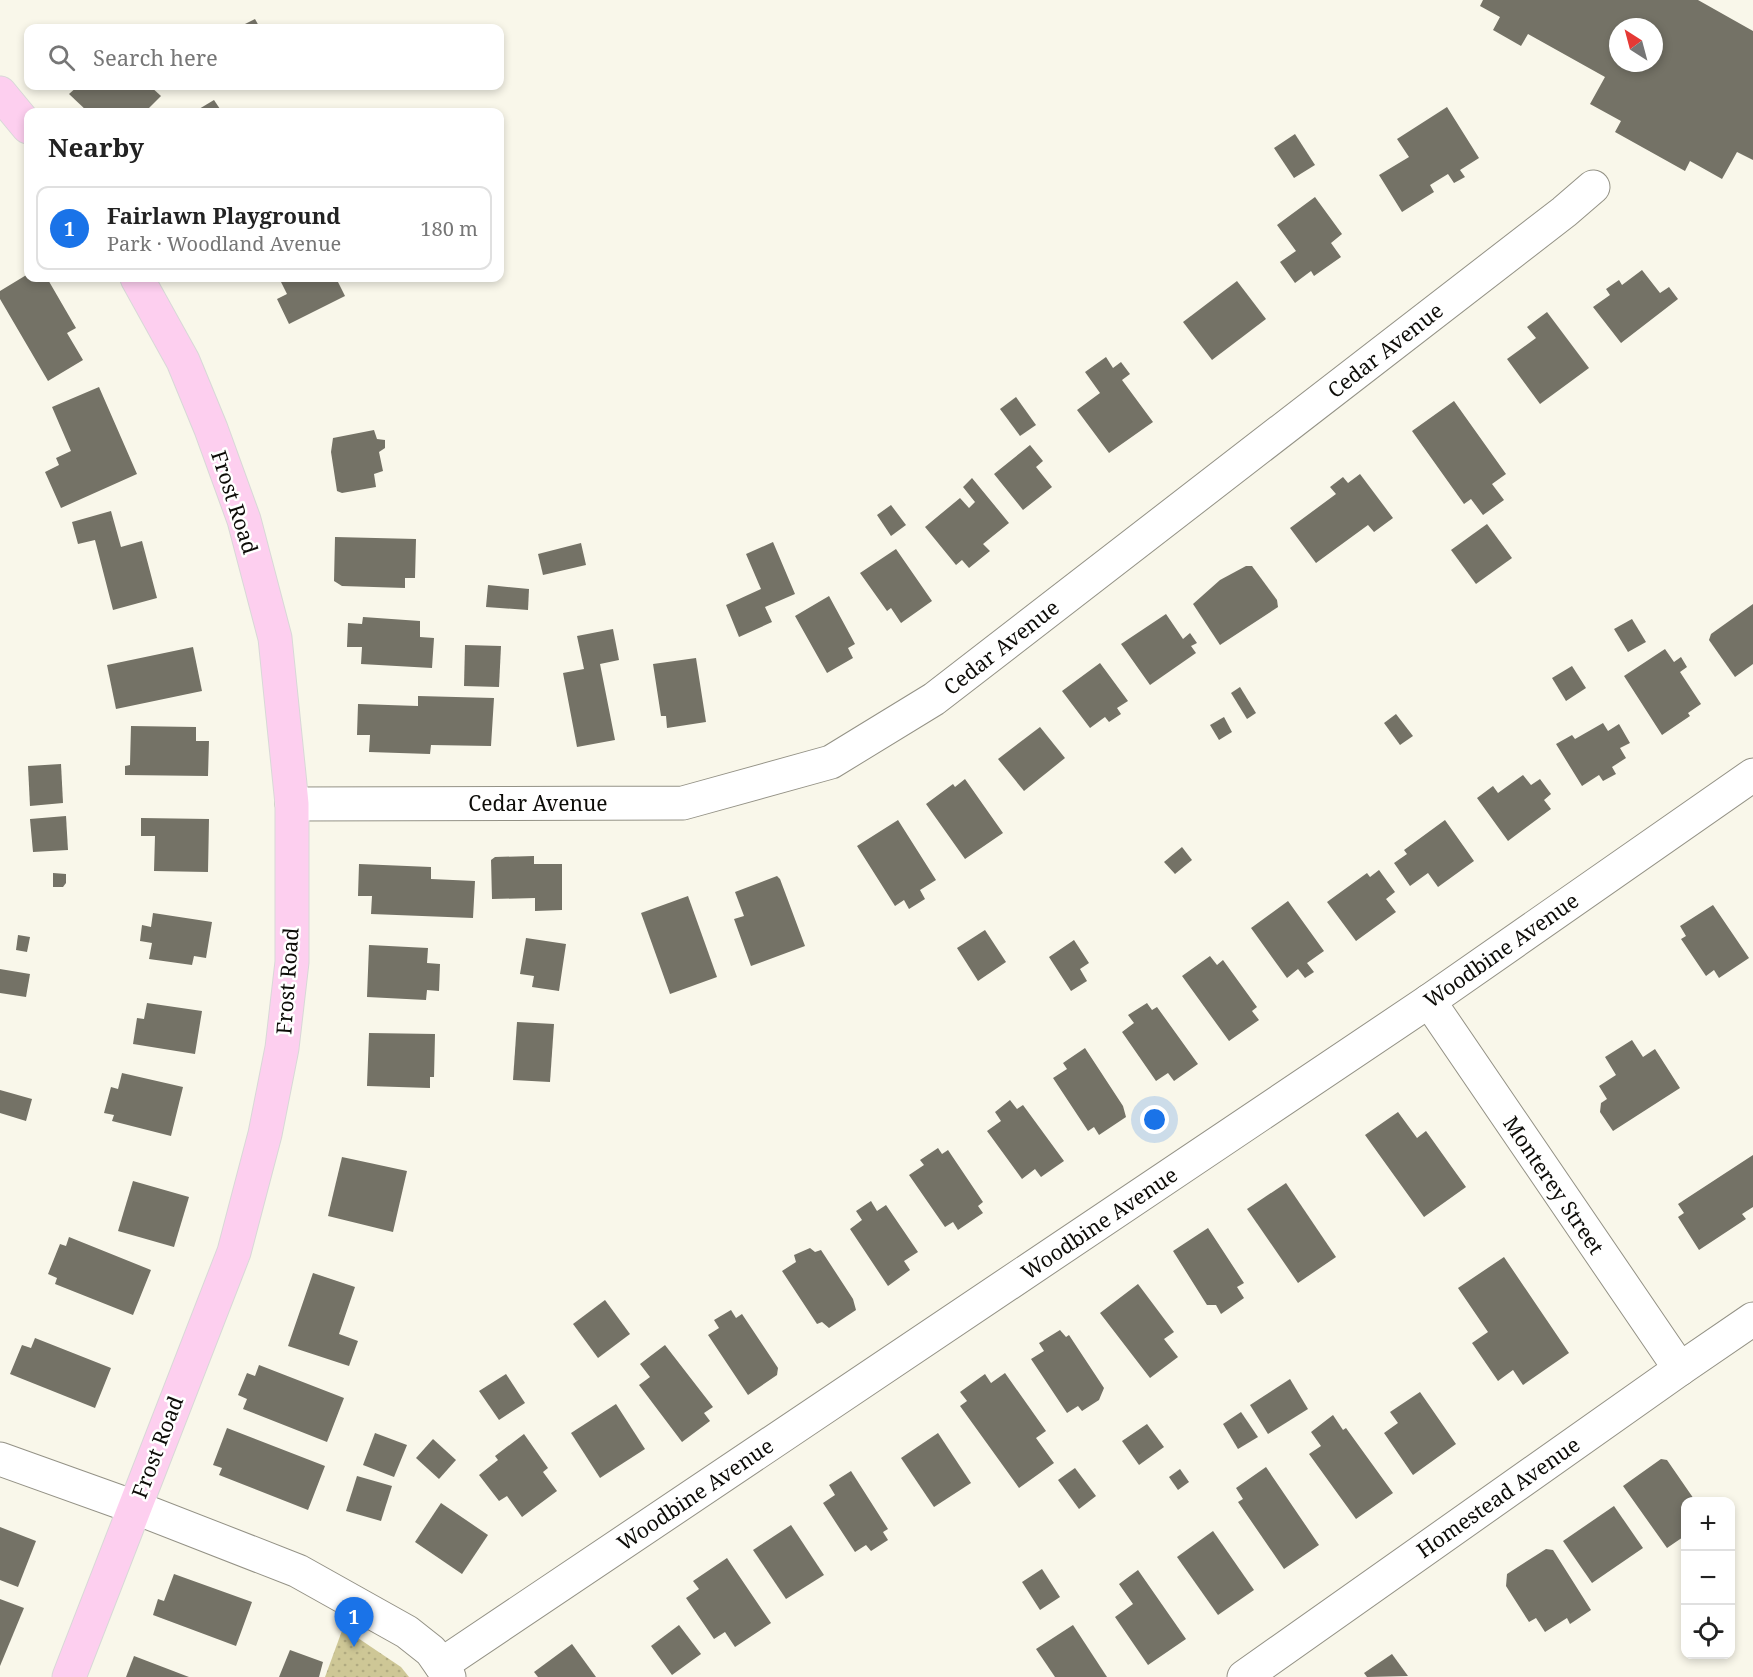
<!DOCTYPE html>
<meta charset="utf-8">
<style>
body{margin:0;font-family:"Noto Serif",serif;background:#f2f2f2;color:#222}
.controls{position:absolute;right:18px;bottom:18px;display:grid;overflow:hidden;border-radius:12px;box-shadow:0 3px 9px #0003}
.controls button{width:54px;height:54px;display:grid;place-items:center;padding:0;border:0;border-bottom:2px solid #e0e0e0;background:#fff;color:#222;font:30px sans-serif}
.compass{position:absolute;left:1609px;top:18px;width:54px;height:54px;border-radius:50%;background:#fff;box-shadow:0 3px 9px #0003;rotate:324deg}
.you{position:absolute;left:1155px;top:1120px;width:21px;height:21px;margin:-15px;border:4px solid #fff;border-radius:50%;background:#1a73e8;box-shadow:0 0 0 9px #1a73e833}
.badge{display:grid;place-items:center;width:39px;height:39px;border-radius:50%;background:#1a73e8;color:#fff;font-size:20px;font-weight:700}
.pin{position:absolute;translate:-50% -50px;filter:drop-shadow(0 2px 3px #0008)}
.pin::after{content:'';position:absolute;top:32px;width:21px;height:18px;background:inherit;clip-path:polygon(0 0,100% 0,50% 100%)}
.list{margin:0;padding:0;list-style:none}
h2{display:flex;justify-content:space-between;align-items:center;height:78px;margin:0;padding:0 24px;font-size:26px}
h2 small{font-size:20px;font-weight:400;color:#767676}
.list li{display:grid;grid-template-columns:39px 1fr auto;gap:18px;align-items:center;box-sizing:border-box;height:84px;margin:0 12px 12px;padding:0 12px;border:2px solid #e0e0e0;border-radius:12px}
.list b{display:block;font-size:22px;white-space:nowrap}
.list p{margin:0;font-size:20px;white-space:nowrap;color:#767676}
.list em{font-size:20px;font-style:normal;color:#767676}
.icon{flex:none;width:33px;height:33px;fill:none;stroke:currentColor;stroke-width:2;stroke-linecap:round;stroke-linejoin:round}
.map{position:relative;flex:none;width:1753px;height:1677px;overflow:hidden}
.search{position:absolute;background:#fff;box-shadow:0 3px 9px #0003;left:24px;top:24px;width:480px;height:66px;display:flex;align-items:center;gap:15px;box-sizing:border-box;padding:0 21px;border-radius:12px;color:#767676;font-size:22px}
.panel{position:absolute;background:#fff;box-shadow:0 3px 9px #0003;left:24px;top:108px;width:480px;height:174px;border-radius:12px}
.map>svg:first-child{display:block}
.green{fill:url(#green-dots)}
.building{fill:#747266;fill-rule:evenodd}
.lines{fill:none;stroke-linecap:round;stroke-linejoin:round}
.minor-casing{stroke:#949286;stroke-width:35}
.major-casing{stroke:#d8d8d7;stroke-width:35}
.minor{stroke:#fff;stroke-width:33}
.major{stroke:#fdcfef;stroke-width:33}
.labels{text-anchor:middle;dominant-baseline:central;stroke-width:5;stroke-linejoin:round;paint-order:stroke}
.street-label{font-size:21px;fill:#0d0c08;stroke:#fff}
</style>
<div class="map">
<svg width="1753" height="1677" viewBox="0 0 1753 1677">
<defs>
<pattern id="green-dots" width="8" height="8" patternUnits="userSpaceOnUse" patternTransform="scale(1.5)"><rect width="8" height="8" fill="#cec796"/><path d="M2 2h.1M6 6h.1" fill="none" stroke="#b0aa80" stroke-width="1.8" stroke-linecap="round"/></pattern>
</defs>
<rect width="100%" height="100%" fill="#f9f7ea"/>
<path class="green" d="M343 1628 401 1667 409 1677H325Z"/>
<g class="building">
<path d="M1483 0H1698L1753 31V160L1737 152 1722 179 1690 161 1685 171 1615 132 1621 121 1590 104 1605 77 1528 34 1521 46 1493 30 1500 17 1480 6ZM1618 27H1654V63H1618Z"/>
<path d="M255 19 260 28H237Z"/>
<path d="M78 86H150L161 96 145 112H88L69 94Z"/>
<path d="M214 100 222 112H194Z"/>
<path d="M1447 107 1479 158 1460 170 1465 177 1454 183 1448 174 1430 185 1434 192 1402 212 1379 175 1409 157 1397 139Z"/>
<path d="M1295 134 1315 165 1294 178 1274 148Z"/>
<path d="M1315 197 1342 234 1331 243 1341 257 1314 276 1311 271 1295 283 1280 262 1296 251 1277 225Z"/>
<path d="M1642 270 1660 293 1669 287 1678 299 1621 343 1593 307 1610 295 1606 289 1619 280 1622 285Z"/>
<path d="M28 274V278H47L76 328 67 333 83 360 48 381 0 299V291Z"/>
<path d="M279 278H336L345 296 289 324 277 299 287 294Z"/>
<path d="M1237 281 1266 319 1212 360 1183 322Z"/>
<path d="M1547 312 1589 368 1540 404 1507 359 1536 338 1527 327Z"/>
<path d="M1106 357 1113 368 1121 362 1130 374 1122 380 1153 422 1109 453 1077 410 1100 393 1085 372Z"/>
<path d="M99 387 137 474 61 508 45 472 59 465 56 458 71 451 52 407Z"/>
<path d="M1016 397 1036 425 1020 436 1000 409Z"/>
<path d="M1454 401 1506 474 1492 484 1504 500 1483 515 1471 499 1464 504 1412 431Z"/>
<path d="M374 430 377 439 385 440V448L379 452 383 471 374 474 376 487 342 493 337 491 331 452 333 438Z"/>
<path d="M1030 445 1043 461 1036 467 1052 487 1023 510 994 474Z"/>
<path d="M1360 474 1393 518 1374 532 1368 525 1316 563 1290 528 1336 494 1330 487 1343 477 1348 483Z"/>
<path d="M972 478 1009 523 983 544 990 551 969 568 962 560 956 565 925 527 960 498 969 508 975 502 963 487Z"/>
<path d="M891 505 906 525 891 536 877 515Z"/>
<path d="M111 511 121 547 142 541 157 598 113 610 95 540 78 544 72 522Z"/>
<path d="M1487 524 1512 558 1476 584 1451 550Z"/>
<path d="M335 537 416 539 415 578H405V588L342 586 334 581Z"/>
<path d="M773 542 795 594 765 607 772 622 739 637 726 605 761 589 746 554Z"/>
<path d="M581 543 586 565 543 575 538 554Z"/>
<path d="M896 549 932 601 901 623 891 608 887 611 860 573Z"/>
<path d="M1246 566H1252L1277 600 1278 607 1220 645 1193 604 1220 580Z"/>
<path d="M488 585 529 589 528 610 486 607Z"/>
<path d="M829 596 855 644 848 648 853 658 827 673 795 616Z"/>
<path d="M1753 604V664L1735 677 1709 640 1711 634Z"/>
<path d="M1166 614 1183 639 1190 633 1197 643 1191 646 1196 653 1150 685 1121 644Z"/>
<path d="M363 617 420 621V637L434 638 432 668 361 664 362 647H347L348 623 362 624Z"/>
<path d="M1632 619 1646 642 1628 652 1614 629Z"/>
<path d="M613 629 619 660 600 664 615 740 577 747 563 673 584 669 577 636Z"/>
<path d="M465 645 501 646 499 687 464 686Z"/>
<path d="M193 647 202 691 116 709 107 665Z"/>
<path d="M1665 649 1674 662 1681 657 1687 667 1680 672 1701 704 1688 713 1690 716 1662 735 1624 676Z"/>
<path d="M696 658 706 722 667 728 666 716H661L653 664Z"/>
<path d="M1100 663 1128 701 1117 708 1121 714 1109 722 1105 717 1090 728 1062 691Z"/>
<path d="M1572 666 1586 688 1566 701 1552 678Z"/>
<path d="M1240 687 1256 713 1247 719 1231 693Z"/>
<path d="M418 696 494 698 491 746 431 745 430 754 369 752 370 735H357L358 704 418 706Z"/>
<path d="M1396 714 1413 736 1400 745 1384 723Z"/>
<path d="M1224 717 1232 732 1219 740 1210 725Z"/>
<path d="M1603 723 1608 731 1619 724 1630 743 1620 748 1626 758 1612 767 1616 774 1603 781 1599 775 1582 786 1556 744 1572 735 1575 739Z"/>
<path d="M131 726 196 727V741H209L208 776 125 775V766L130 765Z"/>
<path d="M1040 727 1065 758 1024 791 998 759Z"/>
<path d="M61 764 63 803 30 806 28 766Z"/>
<path d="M1523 775 1531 785 1540 779 1551 794 1544 800 1551 809 1508 841 1477 798 1493 786 1498 793Z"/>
<path d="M965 779 1003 833 965 859 926 804 953 784 955 787Z"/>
<path d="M66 816 68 850 33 852 30 819Z"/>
<path d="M141 818 209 819 208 872 154 871 155 836H141Z"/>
<path d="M898 820 936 880 920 890 925 899 909 909 904 900 895 906 857 846Z"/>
<path d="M1445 820 1474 861 1438 887 1428 873 1410 886 1394 863 1407 854 1404 850Z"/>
<path d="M1182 847 1192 860 1175 874 1164 862Z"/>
<path d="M534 856V864H562V910L535 911V898L492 899 491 860 495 857Z"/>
<path d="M359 864 431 867V879L475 881 473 918 371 914 372 896H358Z"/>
<path d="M1379 870 1395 892 1386 899 1396 912 1356 941 1327 902 1367 873 1370 877Z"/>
<path d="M53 873 66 874V883L63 887H53Z"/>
<path d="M777 876 780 879 805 946 751 966 734 919 744 916 735 892Z"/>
<path d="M688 896 717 977 670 994 641 913Z"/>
<path d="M1288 901 1324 951 1307 963 1314 972 1305 978 1298 969 1287 978 1251 928Z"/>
<path d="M1713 905 1749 958 1719 978 1714 970 1706 976 1681 939 1686 936 1680 926Z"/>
<path d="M153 913 212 922 206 958 194 956 192 965 149 959 152 943 140 941 142 925 151 927Z"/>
<path d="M985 930 1006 962 978 981 957 948Z"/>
<path d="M18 935 30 937 27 952 16 950Z"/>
<path d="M526 938 566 944 559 991 532 987 534 976 520 974Z"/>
<path d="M1074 940 1089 963 1080 969 1087 981 1071 991 1049 957Z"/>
<path d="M369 945 428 948 427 963 440 964 439 991 427 990 426 1000 367 997Z"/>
<path d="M1210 956 1217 965 1223 960 1257 1007 1252 1011 1259 1020 1229 1041 1182 976Z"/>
<path d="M0 969 30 974 26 997 0 993Z"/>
<path d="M147 1003 202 1011 195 1054 133 1044 137 1018 144 1019Z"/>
<path d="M1147 1003 1152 1010 1157 1007 1198 1064 1174 1081 1168 1073 1156 1081 1122 1032 1134 1023 1128 1015Z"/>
<path d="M517 1022 554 1024 550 1082 513 1080Z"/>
<path d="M369 1033 435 1034 434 1077H430V1088L367 1086Z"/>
<path d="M1632 1040 1643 1057 1655 1049 1680 1088 1613 1131 1600 1112 1601 1103 1607 1099 1599 1086 1616 1075 1605 1057Z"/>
<path d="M1085 1048 1123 1106 1126 1117 1099 1135 1094 1127 1088 1131 1053 1078 1067 1069 1063 1063Z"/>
<path d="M122 1073 183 1087 171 1136 112 1121 114 1115 104 1113 111 1087 118 1089Z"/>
<path d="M0 1090 32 1099 26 1121 0 1113Z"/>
<path d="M1010 1100 1017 1109 1023 1105 1064 1161 1041 1177 1035 1169 1022 1179 987 1131 1001 1121 995 1112Z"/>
<path d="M1398 1112 1417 1138 1426 1131 1466 1187 1424 1217 1365 1135Z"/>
<path d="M938 1148 942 1154 948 1150 983 1202 978 1206 983 1213 958 1230 953 1222 945 1227 909 1175 924 1165 920 1160Z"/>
<path d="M1753 1155V1207L1742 1214 1746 1219 1699 1250 1678 1217 1684 1213 1678 1204Z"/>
<path d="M342 1157 407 1171 393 1232 328 1216Z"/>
<path d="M133 1181 189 1197 174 1247 118 1231Z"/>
<path d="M1286 1183 1336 1257 1298 1283 1247 1209Z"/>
<path d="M871 1201 877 1211 886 1205 918 1252 904 1261 910 1270 888 1286 850 1229 862 1220 856 1211Z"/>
<path d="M1208 1228 1244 1283 1237 1287 1244 1298 1221 1314 1216 1305H1207L1173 1251Z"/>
<path d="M69 1237 151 1270 133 1315 55 1284 57 1278 48 1274 60 1244 66 1246Z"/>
<path d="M810 1248 815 1252 821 1250 853 1299 856 1310 829 1328 822 1322 817 1324 782 1271 796 1262 794 1255Z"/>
<path d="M1504 1257 1569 1353 1523 1385 1513 1370 1498 1381 1472 1343 1488 1332 1458 1288Z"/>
<path d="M313 1273 355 1287 339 1334 358 1341 349 1366 288 1346Z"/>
<path d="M1138 1284 1174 1332 1164 1339 1178 1357 1150 1378 1100 1313Z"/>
<path d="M605 1300 630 1334 598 1358 573 1324Z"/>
<path d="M731 1310 736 1318 742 1314 778 1368 777 1375 748 1395 708 1335 719 1328 714 1320Z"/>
<path d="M1060 1330 1066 1337 1069 1335 1104 1388 1099 1400 1082 1411 1078 1406 1067 1413 1031 1359 1044 1351 1039 1343Z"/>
<path d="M35 1338 111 1368 95 1408 10 1374 22 1345 31 1348Z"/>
<path d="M665 1345 713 1407 704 1413 710 1421 682 1442 639 1385 650 1377 640 1364Z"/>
<path d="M259 1365 344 1398 327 1442 243 1409 247 1399 238 1395 247 1373 255 1376Z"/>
<path d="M1005 1373 1046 1431 1036 1438 1054 1463 1019 1488 960 1406 967 1401 960 1392 985 1374 991 1383Z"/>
<path d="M506 1374 525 1403 499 1420 479 1391Z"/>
<path d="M1290 1379 1308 1409 1268 1434 1250 1405Z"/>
<path d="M1420 1392 1456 1444 1413 1475 1384 1433 1398 1423 1390 1412Z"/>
<path d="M616 1404 645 1449 600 1478 571 1433Z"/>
<path d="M1241 1412 1258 1437 1238 1449 1223 1424Z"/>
<path d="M1333 1415 1343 1430 1346 1428 1393 1493 1356 1519 1309 1454 1321 1446 1311 1432Z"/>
<path d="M1147 1424 1164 1447 1139 1465 1122 1441Z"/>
<path d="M227 1428 325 1466 308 1510 219 1475 222 1468 213 1465Z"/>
<path d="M375 1433 407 1445 394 1477 363 1465Z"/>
<path d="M938 1433 971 1483 934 1507 901 1458Z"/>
<path d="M524 1434 548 1468 543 1472 557 1491 522 1517 507 1496 499 1501 479 1475 498 1460 495 1456Z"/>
<path d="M433 1439 456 1460 439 1479 416 1458Z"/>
<path d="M1661 1459 1667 1460 1696 1502H1686V1535L1667 1548 1623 1486Z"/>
<path d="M1266 1467 1319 1545 1284 1569 1238 1502 1243 1499 1236 1488Z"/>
<path d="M1075 1468 1096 1496 1079 1509 1058 1480Z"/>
<path d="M1180 1469 1189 1482 1178 1490 1169 1477Z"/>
<path d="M851 1471 888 1529 883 1532 888 1540 871 1551 866 1545 855 1552 823 1503 835 1495 829 1485Z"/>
<path d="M357 1476 392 1486 381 1521 346 1511Z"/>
<path d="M441 1503 488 1535 462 1574 415 1542Z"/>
<path d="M1614 1506 1643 1548 1592 1583 1563 1541Z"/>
<path d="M791 1525 824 1575 786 1599 753 1550Z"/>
<path d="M0 1527 36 1541 18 1587 0 1580Z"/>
<path d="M1213 1531 1254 1590 1218 1615 1177 1557Z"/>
<path d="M1546 1549 1553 1550 1591 1610 1570 1624 1567 1618 1545 1632 1536 1618 1529 1622 1506 1586 1507 1574Z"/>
<path d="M727 1558 771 1623 735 1647 725 1632 714 1639 686 1598 699 1589 693 1581Z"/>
<path d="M1042 1569 1060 1597 1040 1610 1022 1582Z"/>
<path d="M1138 1570 1186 1639 1148 1665 1115 1617 1133 1604 1119 1584Z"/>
<path d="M174 1574 252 1602 236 1646 153 1615 158 1599 164 1601Z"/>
<path d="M0 1599 24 1608 0 1666Z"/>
<path d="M679 1625 701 1654 672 1675 651 1646Z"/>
<path d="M1073 1625 1107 1677H1055L1036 1649Z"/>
<path d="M572 1644 596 1677H538L534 1672Z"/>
<path d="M290 1650 323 1662 319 1677H279Z"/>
<path d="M1392 1654 1408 1676 1367 1677 1364 1673Z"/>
<path d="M134 1656 189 1677H126Z"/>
</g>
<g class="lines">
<defs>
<g id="minor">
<path d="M292 804 683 803 831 762 934 699 1564 212 1593 187"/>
<path d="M1429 1001 1680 1369"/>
<path d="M0 1459 134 1507 298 1571 407 1632 431 1651 449 1677"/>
<path d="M441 1665 1429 1001 1753 775"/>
<path d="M1244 1677 1680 1369 1753 1319"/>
</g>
<g id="major">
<path d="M0 93 28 127"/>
<path d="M69 1677 234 1252 265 1134 282 1048 292 962V804L275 638 244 520 211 429 183 361 137 278"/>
</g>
</defs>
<use href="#minor" class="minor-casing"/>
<use href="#major" class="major-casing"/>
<use href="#minor" class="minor"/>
<use href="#major" class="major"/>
</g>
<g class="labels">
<g class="street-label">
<text transform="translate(1385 350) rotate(-38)">Cedar Avenue</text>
<text transform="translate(235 502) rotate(72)">Frost Road</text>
<text transform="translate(1001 647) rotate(-38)">Cedar Avenue</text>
<text x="538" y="803">Cedar Avenue</text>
<text transform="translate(1501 950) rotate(-35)">Woodbine Avenue</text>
<text transform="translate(287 981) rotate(-86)">Frost Road</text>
<text transform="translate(1554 1185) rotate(56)">Monterey Street</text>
<text transform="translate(1099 1223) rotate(-34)">Woodbine Avenue</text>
<text transform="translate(157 1447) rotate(-69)">Frost Road</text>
<text transform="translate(695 1494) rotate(-34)">Woodbine Avenue</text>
<text transform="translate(1498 1497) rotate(-35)">Homestead Avenue</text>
</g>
</g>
</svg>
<div class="controls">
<button>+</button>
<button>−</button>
<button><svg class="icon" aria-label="locate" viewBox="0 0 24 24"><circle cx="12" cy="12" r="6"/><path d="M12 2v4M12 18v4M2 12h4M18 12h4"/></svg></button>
</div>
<svg class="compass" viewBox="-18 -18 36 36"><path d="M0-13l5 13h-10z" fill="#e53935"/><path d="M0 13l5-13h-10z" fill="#767676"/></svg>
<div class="you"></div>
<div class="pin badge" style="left:354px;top:1647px">1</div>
<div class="search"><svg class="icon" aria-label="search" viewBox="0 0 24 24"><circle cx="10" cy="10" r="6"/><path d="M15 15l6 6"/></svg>Search here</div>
<section class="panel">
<h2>Nearby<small></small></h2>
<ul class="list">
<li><span class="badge">1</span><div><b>Fairlawn Playground</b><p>Park · Woodland Avenue</p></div><em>180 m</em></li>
</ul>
</section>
</div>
